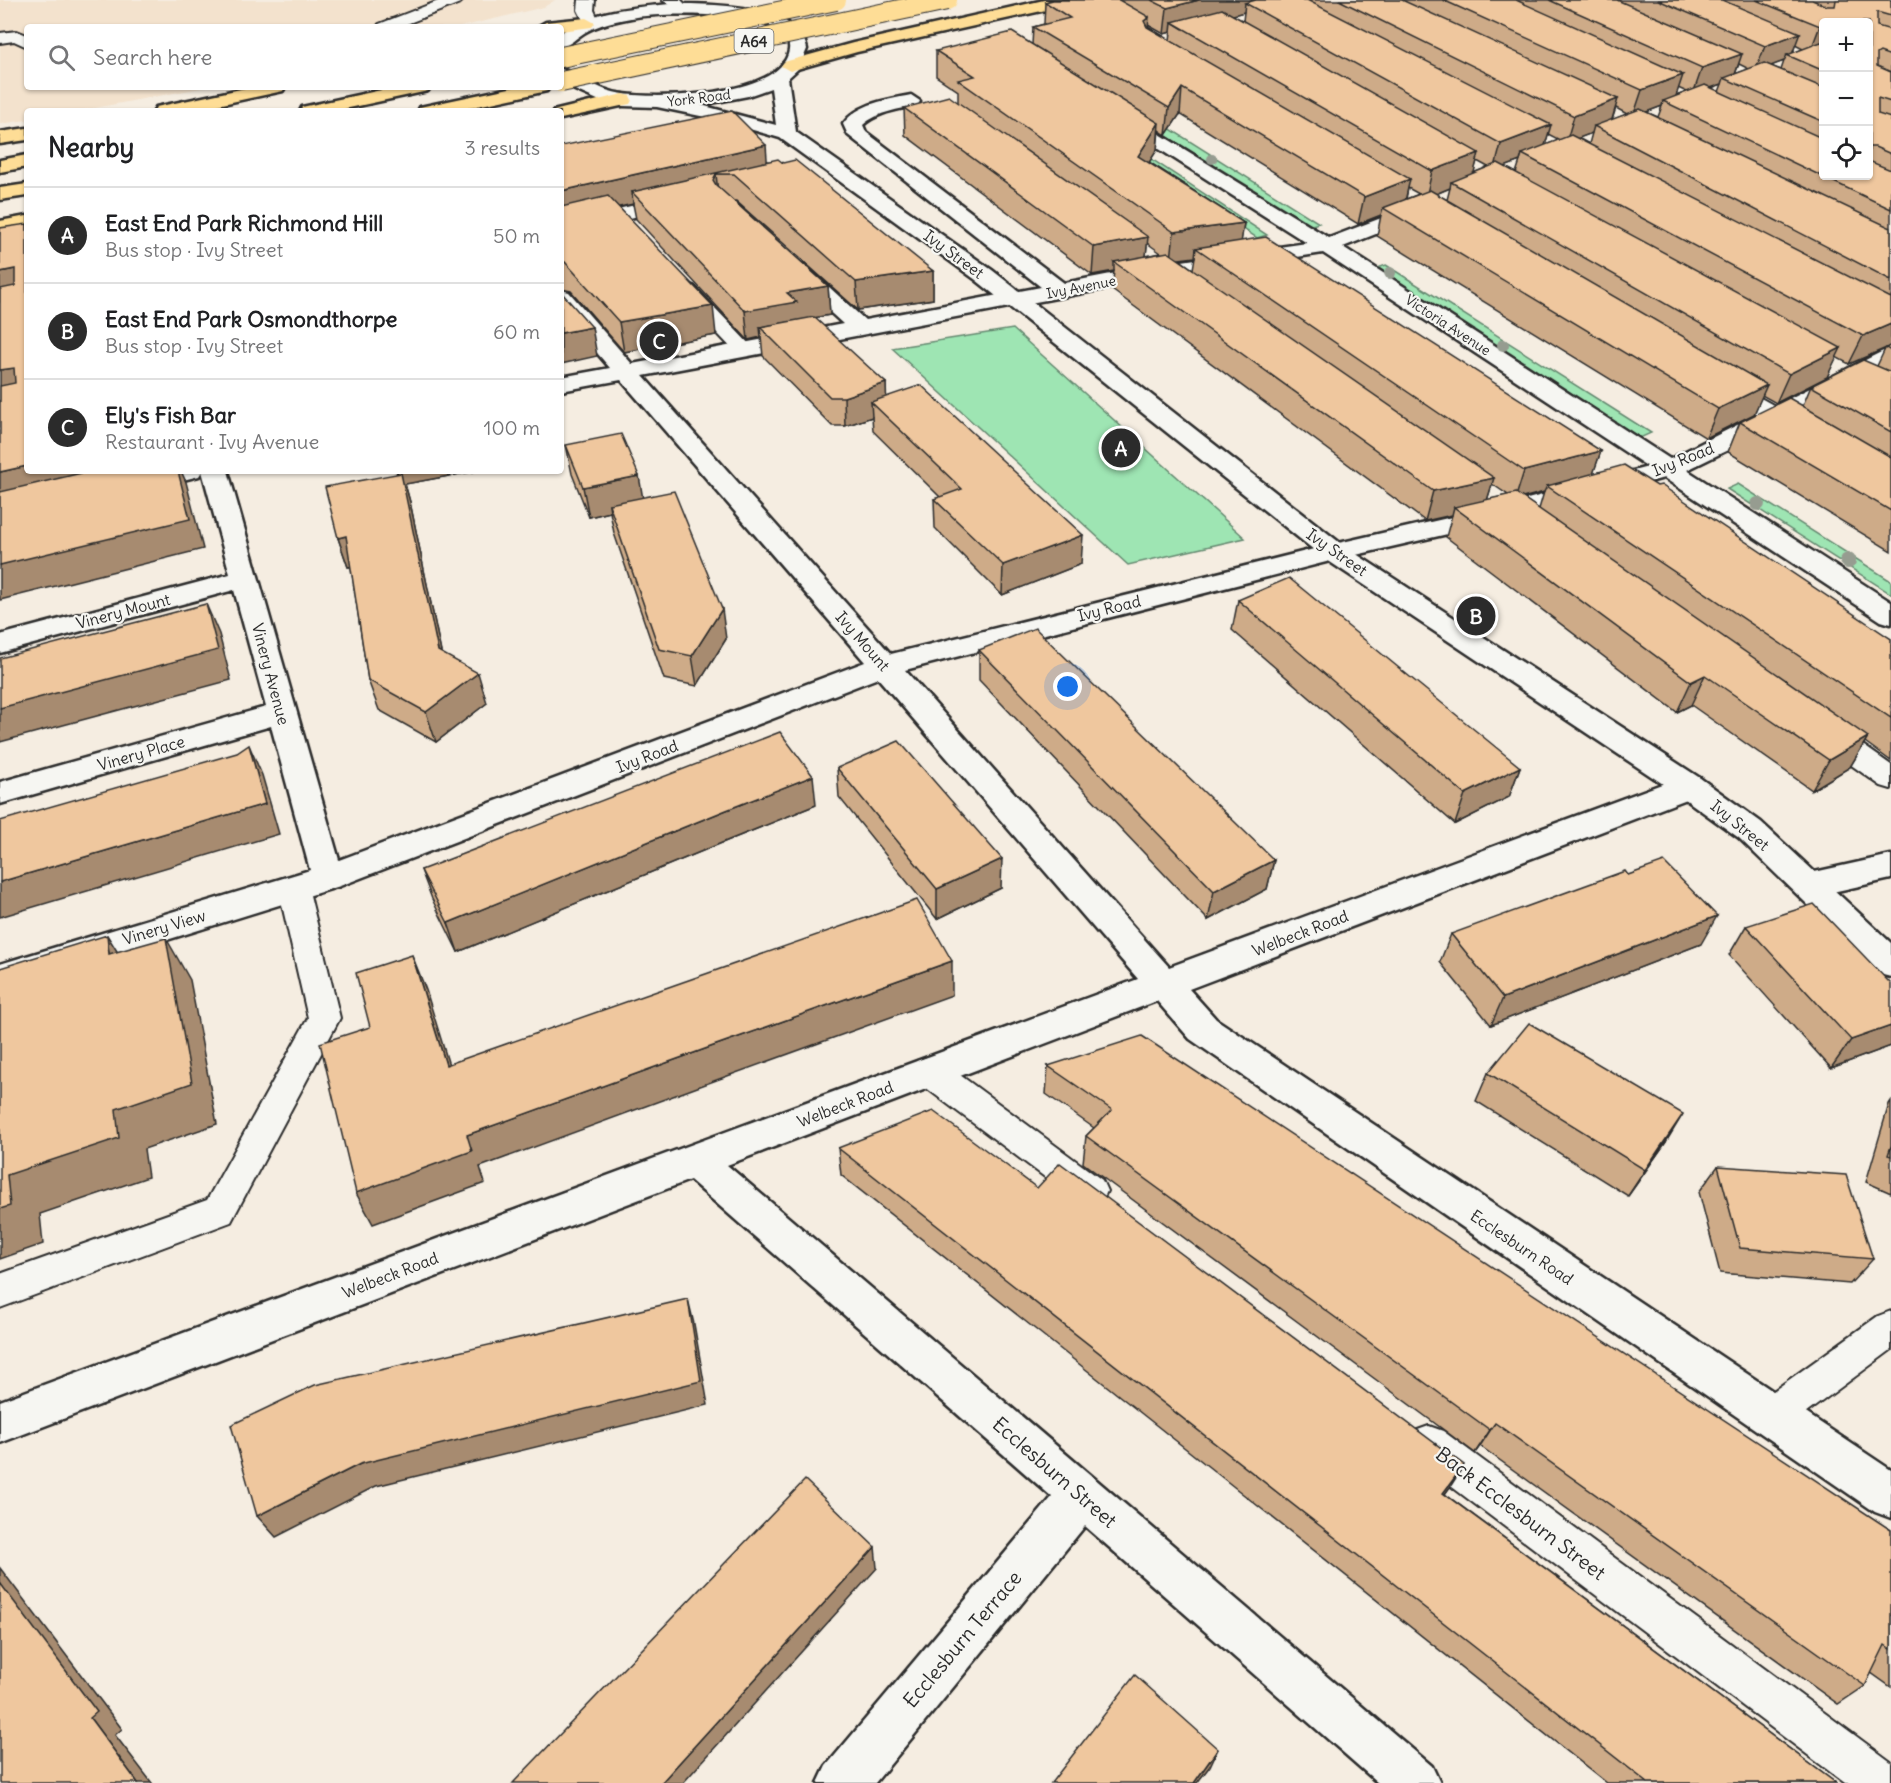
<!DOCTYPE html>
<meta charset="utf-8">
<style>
body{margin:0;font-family:Delius,sans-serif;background:#f6f6f6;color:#202124}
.controls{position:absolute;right:18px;top:18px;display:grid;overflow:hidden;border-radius:6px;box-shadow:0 2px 4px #0004}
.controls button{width:54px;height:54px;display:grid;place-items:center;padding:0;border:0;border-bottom:2px solid #e0e0e0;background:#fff;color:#202124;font:30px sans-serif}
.you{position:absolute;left:1068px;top:687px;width:21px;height:21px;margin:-15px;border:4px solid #fff;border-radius:50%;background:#1a73e8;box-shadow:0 0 0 9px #1a73e833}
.badge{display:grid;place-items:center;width:39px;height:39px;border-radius:50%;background:#2b2b2b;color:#fff;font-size:20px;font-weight:700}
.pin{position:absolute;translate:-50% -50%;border:3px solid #fff;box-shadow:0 2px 6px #0006}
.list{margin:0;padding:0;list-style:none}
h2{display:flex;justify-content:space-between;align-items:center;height:78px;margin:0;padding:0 24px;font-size:26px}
h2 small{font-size:20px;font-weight:400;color:#757577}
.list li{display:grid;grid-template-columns:39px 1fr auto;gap:18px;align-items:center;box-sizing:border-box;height:96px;padding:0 24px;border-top:2px solid #e0e0e0}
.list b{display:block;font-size:22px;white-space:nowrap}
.list p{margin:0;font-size:20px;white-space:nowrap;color:#757577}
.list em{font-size:20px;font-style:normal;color:#757577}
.icon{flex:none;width:33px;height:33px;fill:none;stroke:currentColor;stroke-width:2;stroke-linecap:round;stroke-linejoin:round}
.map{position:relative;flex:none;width:1891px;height:1783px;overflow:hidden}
.search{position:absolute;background:#fff;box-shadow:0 2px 4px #0004;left:24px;top:24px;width:540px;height:66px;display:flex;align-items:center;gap:15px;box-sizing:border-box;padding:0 21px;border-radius:6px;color:#757577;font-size:22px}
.panel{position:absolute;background:#fff;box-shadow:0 2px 4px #0004;left:24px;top:108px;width:540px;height:366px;border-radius:6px}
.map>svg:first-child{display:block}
.built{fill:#f3e2cd}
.green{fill:#9ee5b3;stroke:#64886f;stroke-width:1.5}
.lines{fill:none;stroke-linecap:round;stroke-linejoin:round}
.service-casing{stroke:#2b2b2b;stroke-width:4}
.minor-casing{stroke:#2b2b2b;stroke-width:5}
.tertiary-casing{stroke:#2b2b2b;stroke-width:5}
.trunk-casing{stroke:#2b2b2b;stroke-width:5}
.service{fill:#f6f6f2;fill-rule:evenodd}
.minor{fill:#f6f6f2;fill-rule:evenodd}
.tertiary{fill:#f6f6f2;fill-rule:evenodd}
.trunk{fill:#fedd96;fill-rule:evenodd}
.trunk-bridge-casing{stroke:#2b2b2b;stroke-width:22;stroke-linecap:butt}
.trunk-bridge{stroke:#fedd96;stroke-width:20}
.tree{fill:#969c90}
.wall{fill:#ceab88;stroke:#2b2b2b;stroke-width:1.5;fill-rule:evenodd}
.shaded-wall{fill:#a78b6f;stroke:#2b2b2b;stroke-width:1.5}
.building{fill:#efc79e;stroke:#2b2b2b;stroke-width:1.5}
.labels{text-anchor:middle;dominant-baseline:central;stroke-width:4.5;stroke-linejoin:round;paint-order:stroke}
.far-street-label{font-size:14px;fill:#2b2b2b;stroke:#f6f6f2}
.shield{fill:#f6f6f2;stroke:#686867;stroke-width:1.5}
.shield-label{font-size:15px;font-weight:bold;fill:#2b2b2b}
.street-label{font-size:16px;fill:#2b2b2b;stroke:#f6f6f2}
.near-street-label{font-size:20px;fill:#2b2b2b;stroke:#f6f6f2}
</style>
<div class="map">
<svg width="1891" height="1783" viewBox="0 0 1891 1783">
<rect width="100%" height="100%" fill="#f5ede1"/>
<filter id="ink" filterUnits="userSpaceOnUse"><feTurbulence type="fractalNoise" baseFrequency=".0167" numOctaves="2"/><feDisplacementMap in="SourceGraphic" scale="12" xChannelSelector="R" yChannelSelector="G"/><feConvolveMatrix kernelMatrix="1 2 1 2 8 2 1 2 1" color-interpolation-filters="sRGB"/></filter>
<g filter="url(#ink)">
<path class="built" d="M0 0H555L544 7 460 27H27V87H206L79 111H27V120L0 124Z"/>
<g class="green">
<path d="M1036 44 1319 223 1308 226 1027 47Z"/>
<path d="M1004 62 1267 235 1257 238 994 64Z"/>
<path d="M1386 265 1651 433 1640 438 1375 269Z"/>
<path d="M1013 329 1245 538 1128 565 892 348Z"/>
<path d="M1738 484 1891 581V594L1727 489Z"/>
</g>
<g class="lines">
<defs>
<g id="service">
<path d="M441 0H463L460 3 399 27H377L379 24Z"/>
<path d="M579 0H595L594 10 599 21 597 24H585L578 10Z"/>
<path d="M662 0H681L685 4 677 9Z"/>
<path d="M17 31 27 35V47L14 41 0 43V33Z"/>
<path d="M687 284 694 286 752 347 756 351 752 355H738L680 294 677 290 680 286Z"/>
<path d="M1723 377 1809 425 1812 430 1809 435H1793L1715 389 1712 384 1715 379Z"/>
<path d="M1823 722 1833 724 1891 765V789L1881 786 1813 738 1809 731 1813 724Z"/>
<path d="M293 876 304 879 308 887 340 1018 231 1222 0 1308V1274L207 1200 308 1018 278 887 282 879Z"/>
<path d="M929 1057 941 1061 1102 1180 1107 1191 1102 1202 1090 1206 1078 1202 917 1081 913 1071 917 1061Z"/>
<path d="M1891 1311V1350L1786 1428 1772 1434 1758 1428 1753 1415 1758 1402 1878 1316Z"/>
<path d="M1429 1426 1443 1431 1891 1762V1783H1845L1415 1459 1409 1445 1415 1431Z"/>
</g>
<g id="minor">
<path d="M911 95 920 101 918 105C898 110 879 111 863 125L866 132 1064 283 1168 263 1307 243 1112 119 1109 115 1119 109 1329 238 1415 205H1429L1432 209 1429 213 1343 247 1670 459 1891 347V364L1787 421 1687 470 1891 602V624L1881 621 1664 478 1522 517 1334 560 905 670 1169 967 1678 778 1689 775 1700 778 1705 786 1700 794 1189 989 1216 1019 1891 1470V1518L1875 1512 1190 1039 1157 1001 727 1165 1432 1766 1440 1783H1378L1085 1526 875 1783H818L826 1766 1052 1497 690 1180 0 1443V1401L1138 979 878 678 340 886 0 992V964L310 870 271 726 0 804V782L266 707 234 590 0 653V635L230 574 202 471 199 476 139 491 130 488 126 483 130 478 157 471H228L339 860 865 662 621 380 561 391V377L610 368 561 311V290L569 292 632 364 843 324 788 274 785 269 788 264H804L865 320 1041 287 848 135 843 124C858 103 887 100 911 95ZM1323 253 1648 467 1509 504 1334 544 891 654 643 376 1168 277Z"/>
<path d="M679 195 686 197 689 201 686 205 561 234V222Z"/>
<path d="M1891 855V879L1810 897 1798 894 1794 885 1798 876 1810 873Z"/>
</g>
<path id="tertiary" d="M672 4C707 4 799 3 807 49L799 68 788 78 796 132 992 270 1344 546 1700 778 1761 822 1891 943V977L1879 974 1739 838 1678 794 1324 558 976 280 780 138 715 119 657 107 623 106 600 101 561 84V69C583 75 596 91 624 94 659 99 782 97 789 50 795 8 660 13 636 17 619 20 598 24 584 33 576 38 570 45 561 47V33C592 10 634 7 672 4ZM771 88 776 125 701 105 748 96Z"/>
<g id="trunk">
<path d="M1044 0H1075L1073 4 857 52 790 71 781 66 784 62 853 43Z"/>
<path d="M586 18 595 23 592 27 561 31V27H537L546 22Z"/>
<path d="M250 87H285L283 91 190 111H154L156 107Z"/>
<path d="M395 87H430L428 91 335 111H300L302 107Z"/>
<path d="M514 87H549L547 91 454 111H418L420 107Z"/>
<path d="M623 94 630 96 632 100 630 104 561 119V111H553Z"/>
<path d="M27 128V140L0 144V132Z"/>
<path d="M27 155V167L0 172V160Z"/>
<path d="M27 184V196L0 200V188Z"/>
<path d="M27 216V228L0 233V221Z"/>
</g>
</defs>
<use href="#service" class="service-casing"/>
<use href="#minor" class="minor-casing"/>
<use href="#tertiary" class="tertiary-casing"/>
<use href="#trunk" class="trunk-casing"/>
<use href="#service" class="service"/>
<use href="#minor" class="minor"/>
<use href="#tertiary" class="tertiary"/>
<use href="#trunk" class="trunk"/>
<defs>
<g id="trunk-bridge">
<path d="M561 57 836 0"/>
<path d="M561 82 947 0"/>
</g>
</defs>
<use href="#trunk-bridge" class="trunk-bridge-casing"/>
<use href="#trunk-bridge" class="trunk-bridge"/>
</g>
<g class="tree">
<circle cx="1212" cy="159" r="5"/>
<circle cx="1390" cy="273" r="6"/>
<circle cx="1503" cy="345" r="6"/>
<circle cx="1758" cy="504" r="7"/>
<circle cx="1848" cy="561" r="8"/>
</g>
<g class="wall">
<path d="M1053 0H1891V551L1728 452 1740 422 1803 405 1811 386 1877 366 1885 349 1849 364 1836 357 1827 377 1776 403 1762 395 1754 414 1706 438 1377 236 1381 215 1358 224 1180 114 1166 135 1159 130 1157 150 1149 162 1244 223 1241 241 1601 451 1593 473 1891 639V761L1865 742 1850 767 1812 790 1691 705 1677 712 1446 537 1452 515 1425 521 1112 290 1114 271 1092 275 905 135 904 108 958 103V91L936 76V51L1032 45 1033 27 1044 24 1045 2ZM1244 12 1243 21 1232 15ZM1824 22H1869V176H1824ZM1148 25 1164 34 1171 32 1170 40 1148 27ZM1795 45 1803 49 1793 53ZM1784 61 1781 70 1770 66ZM1739 64 1749 69 1735 74ZM1722 84 1719 92 1711 88ZM1678 88 1687 92 1676 96ZM1662 106 1658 117 1646 112ZM1616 108 1627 114 1612 120ZM1592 133 1589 144 1578 138ZM1548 134 1560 140 1545 145ZM1477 161 1488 167 1473 173ZM1520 161 1516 173 1504 167ZM1408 188 1419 194 1406 199ZM1450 188 1447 200 1436 194ZM1147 243 1161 253 1146 256ZM1195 257 1193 269 1179 259ZM1492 484 1508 495 1487 500ZM1544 492 1539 509 1523 498Z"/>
<path d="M561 146 767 161 783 163 933 271V299L858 310 736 201H734L828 286 830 315 798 320 886 383V397L1081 564 1002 595 935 528 934 499 940 497 873 431 872 417 845 426H832L763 356 761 337 748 340 636 219 633 204 619 207 716 335 624 352 571 291 561 289Z"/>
<path d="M566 445 726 639 697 686 664 679 614 533 610 512 589 517 572 474Z"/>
<path d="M396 471H476L405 484 410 502 441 653 487 703 436 742 379 710 368 680 351 567H348L338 538 397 473Z"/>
<path d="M1238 600 1520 767 1509 797 1455 824 1232 630Z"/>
<path d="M979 650 1274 860 1267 889 1208 920 979 680Z"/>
<path d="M837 768 1001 888 937 919 839 797Z"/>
<path d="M816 805 729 840 458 952 432 899 421 870Z"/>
<path d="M1746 926 1891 1046 1831 1068 1729 955Z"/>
<path d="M1451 934 1701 944 1491 1025 1440 962Z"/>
<path d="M1048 1066 1891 1530V1687L1871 1673 1865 1686 1838 1704 1480 1446 1475 1453 1083 1163 1086 1136 1094 1128 1046 1094Z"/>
<path d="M1488 1073 1666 1142 1628 1196 1476 1101Z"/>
<path d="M1891 1101V1193L1866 1182 1889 1104Z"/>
<path d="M838 1148 1037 1188 1450 1487 1445 1494 1836 1783H1607L841 1175Z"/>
<path d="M1718 1166 1873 1259 1850 1284 1720 1273 1699 1192Z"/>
</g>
<g class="shaded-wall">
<path d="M1199 0H1268L1245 3 1244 12 1183 29 1172 22 1171 32 1164 34 1167 8Z"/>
<path d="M1149 17 1147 42 1144 21Z"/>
<path d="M1824 25V48L1810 52 1820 26Z"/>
<path d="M1800 33 1791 57 1787 55 1784 61 1755 72 1765 46Z"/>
<path d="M1742 54 1733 80 1724 78 1722 84 1693 94 1702 68Z"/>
<path d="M1683 75 1674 102 1663 101 1662 106 1633 117 1642 90Z"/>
<path d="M1182 88 1180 114 1166 135 1169 108Z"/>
<path d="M1618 99 1610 126H1594L1592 133 1566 143 1574 116Z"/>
<path d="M1159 123 1157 150 1136 183 1138 156Z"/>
<path d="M1551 125 1543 152 1522 154 1520 161 1494 171 1501 144Z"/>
<path d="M766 145 768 173 716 174 719 202 632 192 633 204 561 220V191Z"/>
<path d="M1479 153 1472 180 1451 182 1450 188 1426 198 1432 171Z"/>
<path d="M1410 179 1404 206 1383 208 1381 215 1358 224 1364 197Z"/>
<path d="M1244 223 1240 250 1196 248 1195 257 1171 260 1174 232Z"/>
<path d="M1148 237 1145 265 1114 262V271L1092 275 1094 247Z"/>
<path d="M15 269 27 295 0 302V272Z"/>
<path d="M933 271V299L858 310 856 282Z"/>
<path d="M828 286 830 315 760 327 761 337 748 340 745 311 787 293Z"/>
<path d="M713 306 716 335 624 352 619 322Z"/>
<path d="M1891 324V346L1849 364 1863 336Z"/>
<path d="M592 327 597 356 561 364V333Z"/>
<path d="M1841 348 1827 377 1776 403 1789 374Z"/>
<path d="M14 368 27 394 0 402V370Z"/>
<path d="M886 383 887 412 871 402 872 417 845 426 844 397Z"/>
<path d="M1767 385 1754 414 1706 438 1718 409Z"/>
<path d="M1601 451 1591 480 1547 486 1544 492 1515 500 1524 471Z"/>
<path d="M27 466V471H148L0 506V472Z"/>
<path d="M178 471H181L186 482 203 549 0 600V565Z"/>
<path d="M397 471H476L405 484 410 502 447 681 438 651 401 485Z"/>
<path d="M639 476 644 505 609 504 610 512 589 517 583 487Z"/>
<path d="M1494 478 1485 507H1454L1452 515 1425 521 1433 491Z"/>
<path d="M1083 535 1081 564 1002 595 1003 565Z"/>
<path d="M346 536 356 566 348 567 338 538Z"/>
<path d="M206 604 219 634 231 680 0 742V708Z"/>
<path d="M722 609 726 639 697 686 692 656Z"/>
<path d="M478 673 487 703 436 742 426 712Z"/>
<path d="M1705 675 1691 705 1677 712 1691 682Z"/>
<path d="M1868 737 1850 767 1812 790 1829 760Z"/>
<path d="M249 745 262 775 279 834 0 917V882L265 804Z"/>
<path d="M1520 767 1509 797 1455 824 1465 794Z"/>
<path d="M813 776 816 805 729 840 458 952 448 923 724 811Z"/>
<path d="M1002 859 1001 888 937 919V889Z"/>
<path d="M1274 860 1267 889 1208 920 1214 891Z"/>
<path d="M1717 916 1701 944 1491 1025 1503 998Z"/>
<path d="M107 935 133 977 109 954Z"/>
<path d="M166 938 190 980 217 1124 144 1149 148 1177 40 1214 43 1244 0 1259V1209L7 1175 116 1109Z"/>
<path d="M412 955 426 990 459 1098 446 1065Z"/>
<path d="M952 961V995L722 1078 480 1167 485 1183 373 1224 356 1193 467 1135 716 1045Z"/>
<path d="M1891 1026V1046L1831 1068 1851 1040Z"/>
<path d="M1683 1114 1666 1142 1628 1196 1645 1170Z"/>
<path d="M688 1299 694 1324 708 1405 376 1486 276 1537 257 1516Z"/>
<path d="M1495 1423 1480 1446 1475 1453 1490 1430Z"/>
<path d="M1464 1465 1450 1487 1429 1515 1443 1493Z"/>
<path d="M875 1547 877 1568 683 1783H661Z"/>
<path d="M0 1568 122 1729 115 1735 152 1783H138L90 1718 0 1583Z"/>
<path d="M1218 1749 1210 1766 1197 1783H1194Z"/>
</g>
<g class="building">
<path d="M1053 0H1119L1149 17 1144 21 1147 27 1410 179 1364 197 1182 88 1169 108 1033 27 1070 18 1045 2Z"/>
<path d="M1151 0H1199L1167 8Z"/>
<path d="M1256 0H1307L1551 125 1501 144 1245 3Z"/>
<path d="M1339 0H1402L1618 99 1574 116Z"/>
<path d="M1443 0H1516L1683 75 1642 90Z"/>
<path d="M1549 0H1617L1742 54 1702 68Z"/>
<path d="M1658 0H1722L1800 33 1765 46Z"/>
<path d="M1756 0H1812L1827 6H1835L1836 0H1891V16L1877 12V26L1891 30V56L1880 52 1877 54V66L1891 72V102L1878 98V114L1891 118V154L1875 147H1869V22H1824V25L1820 26Z"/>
<path d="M1222 9 1479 153 1432 171 1172 22Z"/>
<path d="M1012 32 1159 123 1138 156 1244 223 1174 232 958 80 975 76 936 51Z"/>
<path d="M1821 42 1824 43V71L1787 55Z"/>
<path d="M1764 63 1824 88V122L1724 78Z"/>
<path d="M1705 85 1824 139V176H1869V161L1891 170V209L1663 101Z"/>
<path d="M949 96 1148 237 1094 247 904 108Z"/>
<path d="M1640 109 1891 228V280L1594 126Z"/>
<path d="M732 111 766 145 561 191V146Z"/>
<path d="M1571 135 1891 298V324L1863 336 1522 154Z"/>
<path d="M778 159 783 163 795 160 933 271 856 282 734 174H716L713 180 716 185 828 286 787 293 797 302 745 311 632 192Z"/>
<path d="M1498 163 1841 348 1789 374 1451 182Z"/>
<path d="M1430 190 1767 385 1718 409 1383 208Z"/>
<path d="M608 196 713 306 619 322 565 262 561 261V207Z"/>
<path d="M27 224V466L0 472V386L15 383 14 368 0 370V289L15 286V269L0 272V228Z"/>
<path d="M1266 237 1601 451 1524 471 1196 248Z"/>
<path d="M1168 252 1494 478 1433 491 1114 262Z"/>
<path d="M561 292 592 327 561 333Z"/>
<path d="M814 317 886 383 844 397H830L760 327Z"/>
<path d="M1891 345V351L1886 348Z"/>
<path d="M1863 360 1891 372V432L1811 386Z"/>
<path d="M921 385 1083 535 1003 565 934 499 962 489 871 402Z"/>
<path d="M1789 398 1891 457V511L1740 422Z"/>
<path d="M621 434 639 476 583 487 566 445Z"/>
<path d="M1624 465 1657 486 1661 485 1891 639V718L1547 486Z"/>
<path d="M90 471H178L190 519 0 565V492Z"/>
<path d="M401 473 438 651 478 673 426 712 368 680 346 536 338 538 325 487Z"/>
<path d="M674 491 722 609 692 656 659 649 609 504Z"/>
<path d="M1516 493 1868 737 1829 760 1705 675 1691 682 1454 507Z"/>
<path d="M1289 578 1520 767 1465 794 1238 600Z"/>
<path d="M206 604 218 650 0 708V658Z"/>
<path d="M1035 628 1274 860 1214 891 979 650Z"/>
<path d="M780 732 813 776 724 811 448 923 421 870Z"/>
<path d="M899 741 1002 859 937 889 837 768Z"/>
<path d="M249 745 265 804 0 882V821L237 753Z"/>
<path d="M1664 862 1717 916 1503 998 1451 934 1625 871 1628 875Z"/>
<path d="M917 900 952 961 716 1045 467 1135 472 1151 356 1193 320 1043 370 1027 356 973 412 955 446 1065Z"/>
<path d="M1814 904 1891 984V1026L1851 1040 1746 926Z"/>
<path d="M107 935 109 954 166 938 192 1083 116 1109 119 1138 7 1175 10 1206 0 1209V968Z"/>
<path d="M1529 1023 1683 1114 1645 1170 1488 1073Z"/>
<path d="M1142 1036 1891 1530V1649L1885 1645 1865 1686 1495 1423 1490 1430 1086 1136 1112 1110 1048 1066Z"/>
<path d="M933 1111 1037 1188 1060 1163 1464 1465 1443 1493 1836 1783H1648L838 1148Z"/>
<path d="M1891 1146V1156L1888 1155Z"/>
<path d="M1718 1166 1846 1175 1873 1259 1740 1248Z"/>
<path d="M688 1299 701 1381 360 1464 257 1516 231 1425 315 1385Z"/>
<path d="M805 1480 875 1547 661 1783H513Z"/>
<path d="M0 1583 97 1712 90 1718 138 1783H0Z"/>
<path d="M1135 1675 1218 1749 1194 1783H1051Z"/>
</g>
</g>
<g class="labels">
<g class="far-street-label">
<text transform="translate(699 98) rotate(-7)">York Road</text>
<text transform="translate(1081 287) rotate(-11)">Ivy Avenue</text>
<text transform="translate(1448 325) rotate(33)">Victoria Avenue</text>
</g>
<rect class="shield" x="734.5" y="29" width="39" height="24" rx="4.5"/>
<g class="shield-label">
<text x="754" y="41">A64</text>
</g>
<g class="street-label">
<text transform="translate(954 254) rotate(36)">Ivy Street</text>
<text transform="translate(1683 459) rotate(-22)">Ivy Road</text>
<text transform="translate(1337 552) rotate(35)">Ivy Street</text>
<text transform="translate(1109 608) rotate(-14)">Ivy Road</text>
<text transform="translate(123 611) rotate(-15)">Vinery Mount</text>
<text transform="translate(863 641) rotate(49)">Ivy Mount</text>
<text transform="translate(271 674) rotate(75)">Vinery Avenue</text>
<text transform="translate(141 753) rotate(-16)">Vinery Place</text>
<text transform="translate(647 756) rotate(-21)">Ivy Road</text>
<text transform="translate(1740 825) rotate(39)">Ivy Street</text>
<text transform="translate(164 927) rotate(-17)">Vinery View</text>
<text transform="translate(1300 933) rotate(-21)">Welbeck Road</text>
<text transform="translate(845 1104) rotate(-21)">Welbeck Road</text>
<text transform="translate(1522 1247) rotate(34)">Ecclesburn Road</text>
<text transform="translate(390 1275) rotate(-21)">Welbeck Road</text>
</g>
<g class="near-street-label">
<text transform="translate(1055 1472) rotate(41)">Ecclesburn Street</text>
<text transform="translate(1521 1513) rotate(37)">Back Ecclesburn Street</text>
<text transform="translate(962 1639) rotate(-50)">Ecclesburn Terrace</text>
</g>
</g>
</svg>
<div class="controls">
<button>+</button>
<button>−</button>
<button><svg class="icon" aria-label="locate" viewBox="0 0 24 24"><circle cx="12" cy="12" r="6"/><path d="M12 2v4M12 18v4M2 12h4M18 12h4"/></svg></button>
</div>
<div class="you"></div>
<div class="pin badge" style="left:1121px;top:448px">A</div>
<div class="pin badge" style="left:1476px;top:616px">B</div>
<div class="pin badge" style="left:659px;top:341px">C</div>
<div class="search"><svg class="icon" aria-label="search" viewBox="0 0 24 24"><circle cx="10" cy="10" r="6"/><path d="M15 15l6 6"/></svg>Search here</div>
<section class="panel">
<h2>Nearby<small>3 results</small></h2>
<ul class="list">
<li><span class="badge">A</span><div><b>East End Park Richmond Hill</b><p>Bus stop · Ivy Street</p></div><em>50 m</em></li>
<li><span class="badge">B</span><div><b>East End Park Osmondthorpe</b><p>Bus stop · Ivy Street</p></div><em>60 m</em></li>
<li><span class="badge">C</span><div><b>Ely's Fish Bar</b><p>Restaurant · Ivy Avenue</p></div><em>100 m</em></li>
</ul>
</section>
</div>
